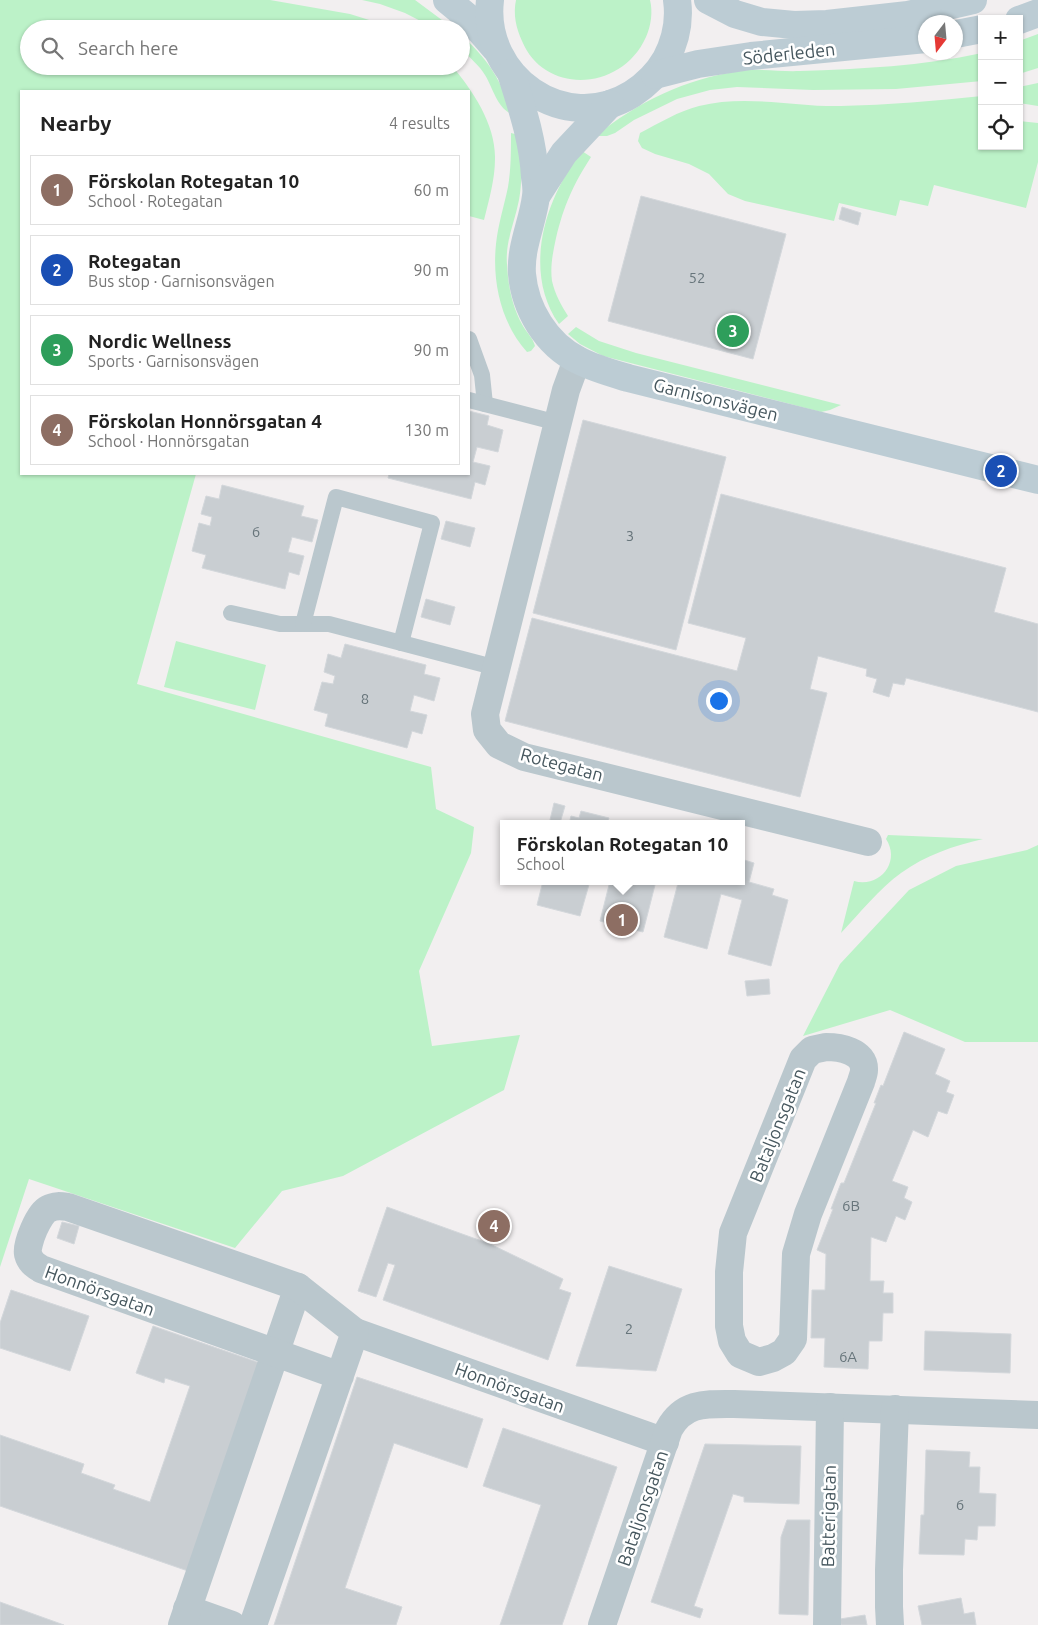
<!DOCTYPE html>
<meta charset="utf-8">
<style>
body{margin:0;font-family:Ubuntu,sans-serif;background:#f6f6f6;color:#222}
.controls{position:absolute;right:15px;top:15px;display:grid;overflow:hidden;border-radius:0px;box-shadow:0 1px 4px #0004}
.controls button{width:45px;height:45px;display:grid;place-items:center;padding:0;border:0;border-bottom:1px solid #e0e0e0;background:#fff;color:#222;font:25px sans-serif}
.compass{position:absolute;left:918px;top:15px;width:45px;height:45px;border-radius:50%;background:#fff;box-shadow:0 1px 4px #0004;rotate:196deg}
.you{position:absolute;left:718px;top:700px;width:18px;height:18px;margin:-12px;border:4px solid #fff;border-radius:50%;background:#1a73e8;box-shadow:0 0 0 8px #1a73e833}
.badge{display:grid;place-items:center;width:32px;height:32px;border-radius:50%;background:#db2777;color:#fff;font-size:16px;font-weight:700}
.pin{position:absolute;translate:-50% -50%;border:2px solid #fff;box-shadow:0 1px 5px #0006}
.popup{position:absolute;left:500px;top:820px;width:245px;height:65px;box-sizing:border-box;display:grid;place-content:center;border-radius:0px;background:#fff;filter:drop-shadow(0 1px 4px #0005);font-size:16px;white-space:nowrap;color:#767676}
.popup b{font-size:19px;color:#222}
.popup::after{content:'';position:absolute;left:50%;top:100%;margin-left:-10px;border:10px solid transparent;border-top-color:#fff}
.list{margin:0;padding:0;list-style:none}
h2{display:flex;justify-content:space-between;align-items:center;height:65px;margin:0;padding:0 20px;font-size:21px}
h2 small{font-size:16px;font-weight:400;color:#767676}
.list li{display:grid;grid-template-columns:32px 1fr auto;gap:15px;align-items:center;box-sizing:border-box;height:70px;margin:0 10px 10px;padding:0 10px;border:1px solid #e0e0e0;border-radius:0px}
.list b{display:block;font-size:19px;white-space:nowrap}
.list p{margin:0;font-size:16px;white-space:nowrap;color:#767676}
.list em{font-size:16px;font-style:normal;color:#767676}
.icon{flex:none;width:28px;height:28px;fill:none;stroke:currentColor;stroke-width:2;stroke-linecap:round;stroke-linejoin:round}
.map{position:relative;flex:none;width:1038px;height:1625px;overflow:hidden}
.search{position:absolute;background:#fff;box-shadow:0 1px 4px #0004;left:20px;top:20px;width:450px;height:55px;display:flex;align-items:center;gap:12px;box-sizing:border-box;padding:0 18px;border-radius:28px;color:#767676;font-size:19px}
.panel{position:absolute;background:#fff;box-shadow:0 1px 4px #0004;left:20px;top:90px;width:450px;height:385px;border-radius:0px}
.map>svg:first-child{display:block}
.green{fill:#bcf2c8}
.building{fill:#c9ced2;stroke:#d3d7db}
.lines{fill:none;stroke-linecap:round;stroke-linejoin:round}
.lane{stroke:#bac7cd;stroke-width:16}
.street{stroke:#bac7cd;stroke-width:28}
.secondary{stroke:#bcccd4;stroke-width:28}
.labels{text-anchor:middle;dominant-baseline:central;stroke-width:5;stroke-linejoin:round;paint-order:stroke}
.number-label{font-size:15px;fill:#67757b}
.street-label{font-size:18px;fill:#46575e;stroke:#fff}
</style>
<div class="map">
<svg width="1038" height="1625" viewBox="0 0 1038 1625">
<rect width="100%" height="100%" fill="#f2eff0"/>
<g class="green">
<path d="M0 0H270L350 14 398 29H29V66H452C473 91 496 125 495 159 495 179 489 200 484 220L469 216V91H21V474H196L137 684 431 767 436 809 474 827 471 853 419 971 432 1046 520 1035 504 1090 343 1176 282 1191 235 1248 29 1179 0 1267Z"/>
<path d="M362 0H415L454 29H436L405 13 380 4Z"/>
<path d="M516 0H650C653 12 651 26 646 37 622 91 545 96 522 41 516 28 513 14 516 0Z"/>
<path d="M1038 34V68L1019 74V41Z"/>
<path d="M461 35C491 62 499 79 514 115 497 109 494 90 485 75 480 66 469 57 461 49Z"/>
<path d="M982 53V81L896 89 813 90 737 87 710 90 677 99 634 120 615 133 607 136H596C637 102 686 79 739 71 759 68 780 72 800 71 861 69 922 66 982 53Z"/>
<path d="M1038 83V106L1019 103V87Z"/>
<path d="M982 96V146H1019V121L1038 123V162L1026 208 934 185 928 206 900 200 896 216 839 203 834 221 745 201 728 194 709 174 689 164 655 154 642 148 638 141 640 133C659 123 679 111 699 106 746 94 794 107 841 106 888 105 935 101 982 96Z"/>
<path d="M511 133 519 135C521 157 523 178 519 200 515 221 505 242 507 264 508 285 512 307 523 326 527 333 533 338 535 346L531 351 527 352C501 323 492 282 496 244 498 225 504 206 508 187 511 169 511 152 511 133Z"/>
<path d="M582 151 591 157C573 185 564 205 556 238 553 252 550 266 552 281 555 294 561 305 568 316L559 324C522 271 545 198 582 151Z"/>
<path d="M576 327 599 341 636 353 841 405 830 410 821 412 603 356 580 344 568 334Z"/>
<path d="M176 641 266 665 255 710 164 687Z"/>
<path d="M888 835 983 839C953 846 926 855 901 873 880 888 859 914 841 933L854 881C880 888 901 862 886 839Z"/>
<path d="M1038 845V1042H965L890 1010 803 1036 840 964 909 890 956 866 1027 850Z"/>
</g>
<g class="building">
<path d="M641 196 786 234 753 359 608 321Z"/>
<path d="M842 207 861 213 858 225 839 219Z"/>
<path d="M469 411 489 416 487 425 503 430 498 452 477 447 473 462 490 466 485 485 475 482 471 499 388 478 389 474H469Z"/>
<path d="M583 420 726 457 676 650 533 613Z"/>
<path d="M222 485 304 506 301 516 318 520 312 542 292 537 288 552 304 556 299 575 289 572 285 589 202 568 206 555 192 551 199 523 210 526 212 517 201 514 206 496 219 499Z"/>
<path d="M721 494 1006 568 994 612 1038 624V712L906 678 904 685 893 683 889 697 873 692 877 679 866 676 867 669 818 656 810 689 827 693 800 797 505 721 532 618 737 671 746 638 688 623Z"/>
<path d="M446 521 475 528 470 547 441 539Z"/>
<path d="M426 599 455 607 450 625 421 617Z"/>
<path d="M345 644 426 665 424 674 440 678 434 701 414 695 410 711 427 715 422 734 412 731 407 748 325 726 328 714 314 710 322 682 333 684 335 676 324 672 328 654 341 658Z"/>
<path d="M554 803 565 806 560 823 550 820Z"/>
<path d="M581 811 609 818 607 824H569L571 816 579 818Z"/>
<path d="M741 859 754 863 749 882 774 889 772 895 788 900 771 966 728 954 742 900 721 894 707 949 664 937 678 883 670 881H741Z"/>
<path d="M543 881H590L580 916 537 905Z"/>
<path d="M610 881H656L643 932 600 921Z"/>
<path d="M769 979 770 994 747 996 745 981Z"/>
<path d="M904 1032 945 1049 935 1074 950 1081 946 1092 954 1095 947 1114 938 1111 928 1137 913 1130 892 1181 908 1187 904 1198 912 1202 905 1220 896 1216 886 1242 871 1237 870 1281H884L883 1293H893V1313H883L882 1341H869L868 1369 824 1367 825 1338H811L812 1290H825L826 1254 817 1250 833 1209H831L841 1183H844L876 1103H874L881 1085 883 1086Z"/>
<path d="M387 1207 490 1244 563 1279 559 1289 571 1293 548 1360 383 1300 395 1265 388 1263 376 1297 358 1291Z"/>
<path d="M62 1222 79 1226 74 1244 57 1238Z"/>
<path d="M609 1266 682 1289 656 1371 576 1366Z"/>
<path d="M11 1290 89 1316 70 1371 0 1348V1323Z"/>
<path d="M153 1326 260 1363 188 1571 0 1506V1435L84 1464 81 1473 115 1485 113 1489 150 1502 190 1386 165 1378 164 1383 136 1373Z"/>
<path d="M925 1331 1011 1334 1010 1373 924 1370Z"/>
<path d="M357 1377 483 1419 467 1468 394 1443 345 1588 402 1607 396 1625H274Z"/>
<path d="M503 1428 617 1467 562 1625H500L541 1505 483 1486Z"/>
<path d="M705 1444 801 1446 799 1504 744 1502V1497L733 1494 694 1606 703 1609 700 1618 651 1602Z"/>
<path d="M926 1450 970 1452 969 1467H980L979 1493 996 1494 995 1526H978L977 1540 965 1539 964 1555 919 1554 921 1515H924Z"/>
<path d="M787 1520H810L808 1615 779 1614 781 1537Z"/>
<path d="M961 1598 964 1614 974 1612 976 1625H922L918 1606Z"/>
<path d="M0 1602 64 1625H0Z"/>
<path d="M865 1615 867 1625H841L840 1619Z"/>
</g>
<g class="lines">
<g class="lane">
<path d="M469 339 482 375 485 404"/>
<path d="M469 400 558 423"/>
<path d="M231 613 280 624H329L497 668"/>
<path d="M303 624 336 497 432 523 401 643"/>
</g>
<g class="street">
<path d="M577 360 566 390 485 714 487 730 499 745 524 757 868 842"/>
<path d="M826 1047C839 1047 865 1051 864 1070 864 1074 862 1078 861 1082L808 1214 796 1254 793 1339 784 1352 773 1358 759 1362 740 1354 732 1341 729 1326V1272L733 1233 803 1059 812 1050Z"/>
<path d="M355 1332 665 1442"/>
<path d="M187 1609 232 1625"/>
<path d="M182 1625 298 1287"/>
<path d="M253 1625 355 1332 298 1287 68 1207C61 1206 55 1205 48 1209 39 1213 26 1244 28 1254 30 1262 35 1265 41 1269L340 1376"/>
<path d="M602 1625 669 1429C684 1402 706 1404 734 1404L1038 1415"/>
<path d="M827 1625 830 1407"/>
<path d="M890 1625 889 1607V1570L895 1409"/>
</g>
<g class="secondary">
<path d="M447 0 470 19 495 48"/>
<path d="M490 0C481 77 564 136 632 94 646 85 658 73 666 59 676 40 680 21 677 0"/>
<path d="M708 0 735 14 762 22 794 25 827 24 908 15 973 0"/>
<path d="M1019 20 1038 13"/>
<path d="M956 34 982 29"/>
<path d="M511 73C522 108 533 140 535 177 536 183 537 190 536 196 533 222 520 247 522 274 525 309 546 344 578 360 593 368 611 373 628 378L1038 480"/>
<path d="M655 75 698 64 751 56 926 39"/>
<path d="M537 195 564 153 610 104"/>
</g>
</g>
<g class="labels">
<g class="number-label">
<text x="697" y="277">52</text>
<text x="256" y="531">6</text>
<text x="630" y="535">3</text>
<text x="365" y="698">8</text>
<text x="851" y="1205">6B</text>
<text x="629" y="1328">2</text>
<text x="848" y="1356">6A</text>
<text x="960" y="1504">6</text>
</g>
<g class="street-label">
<text transform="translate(789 53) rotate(-6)">Söderleden</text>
<text transform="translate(716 399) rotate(14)">Garnisonsvägen</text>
<text transform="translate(562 764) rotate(15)">Rotegatan</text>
<text transform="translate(777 1125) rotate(-68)">Bataljonsgatan</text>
<text transform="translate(100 1290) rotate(20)">Honnörsgatan</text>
<text transform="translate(510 1387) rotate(20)">Honnörsgatan</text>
<text transform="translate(642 1508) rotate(-71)">Bataljonsgatan</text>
<text transform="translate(828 1516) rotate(-89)">Batterigatan</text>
</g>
</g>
</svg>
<div class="controls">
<button>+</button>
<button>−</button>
<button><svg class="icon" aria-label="locate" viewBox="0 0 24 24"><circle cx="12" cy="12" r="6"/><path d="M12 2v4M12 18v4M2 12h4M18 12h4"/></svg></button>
</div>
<svg class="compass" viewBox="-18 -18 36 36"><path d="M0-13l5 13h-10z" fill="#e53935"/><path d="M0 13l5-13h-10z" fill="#767676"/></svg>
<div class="you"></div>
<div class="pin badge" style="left:622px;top:920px;background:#8d6e63">1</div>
<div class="popup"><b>Förskolan Rotegatan 10</b>School</div>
<div class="pin badge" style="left:1001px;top:471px;background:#1a4fb4">2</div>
<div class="pin badge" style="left:733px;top:331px;background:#2e9e5b">3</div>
<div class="pin badge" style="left:494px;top:1226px;background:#8d6e63">4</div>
<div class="search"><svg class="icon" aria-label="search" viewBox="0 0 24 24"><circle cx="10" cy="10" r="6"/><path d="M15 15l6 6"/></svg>Search here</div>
<section class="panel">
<h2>Nearby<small>4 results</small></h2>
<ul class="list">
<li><span class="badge" style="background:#8d6e63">1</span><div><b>Förskolan Rotegatan 10</b><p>School · Rotegatan</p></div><em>60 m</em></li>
<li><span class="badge" style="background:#1a4fb4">2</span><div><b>Rotegatan</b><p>Bus stop · Garnisonsvägen</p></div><em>90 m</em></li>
<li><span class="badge" style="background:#2e9e5b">3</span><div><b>Nordic Wellness</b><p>Sports · Garnisonsvägen</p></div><em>90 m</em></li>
<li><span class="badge" style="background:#8d6e63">4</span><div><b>Förskolan Honnörsgatan 4</b><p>School · Honnörsgatan</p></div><em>130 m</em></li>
</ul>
</section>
</div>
